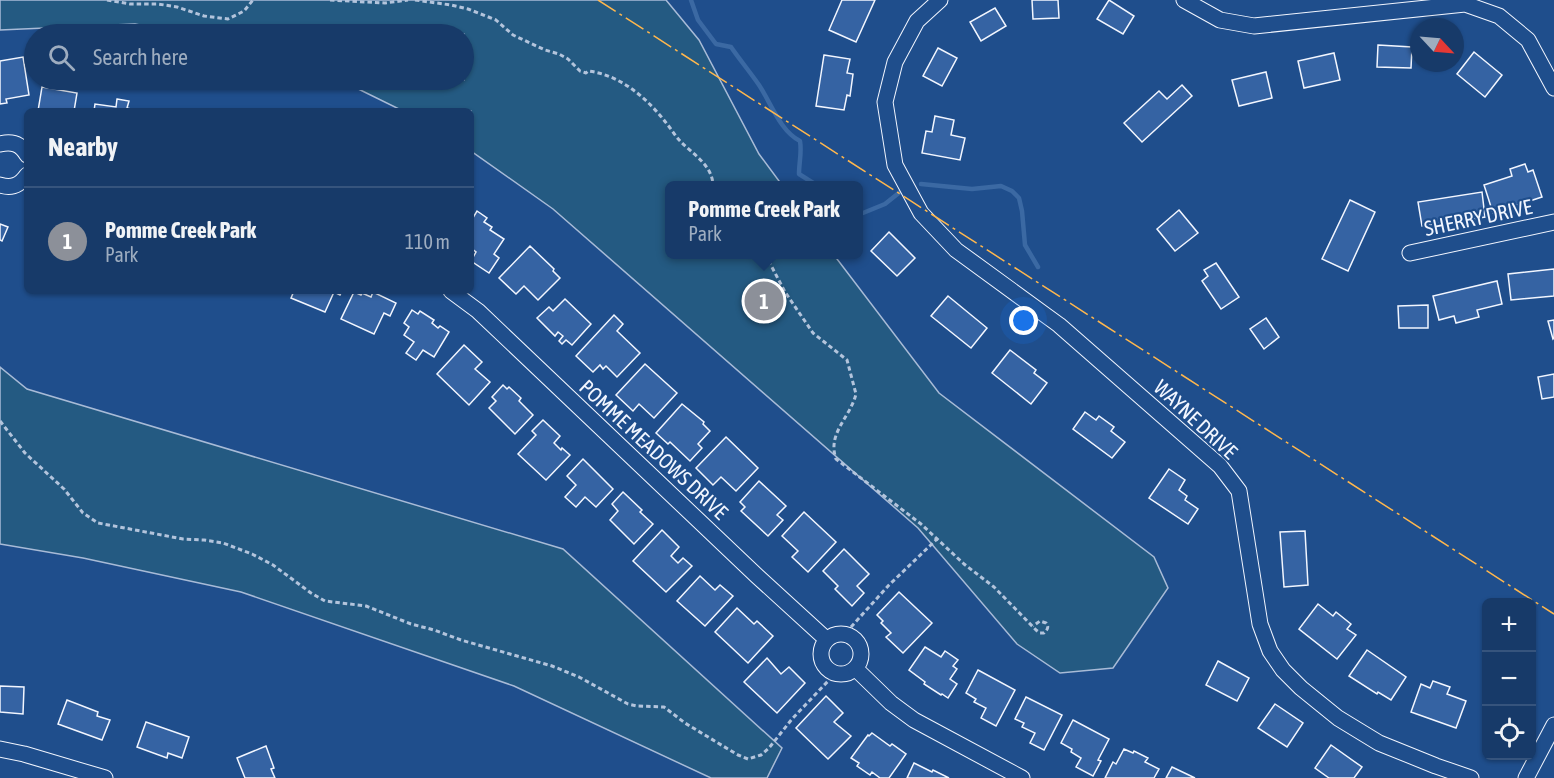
<!DOCTYPE html>
<meta charset="utf-8">
<style>
body{margin:0;font-family:"Asap Condensed",sans-serif;background:#244571;color:#f1f3f6}
.controls{position:absolute;right:18px;bottom:18px;display:grid;overflow:hidden;border-radius:9px;box-shadow:0 2px 4px #0004}
.controls button{width:54px;height:54px;display:grid;place-items:center;padding:0;border:0;border-bottom:2px solid #36547d;background:#173a69;color:#f1f3f6;font:30px sans-serif}
.compass{position:absolute;left:1410px;top:18px;width:54px;height:54px;border-radius:50%;background:#173a69;box-shadow:0 2px 4px #0004;rotate:116deg}
.you{position:absolute;left:1024px;top:321px;width:21px;height:21px;margin:-15px;border:4px solid #fff;border-radius:50%;background:#1a73e8;box-shadow:0 0 0 9px #1a73e833}
.badge{display:grid;place-items:center;width:39px;height:39px;border-radius:50%;background:#8c9099;color:#fff;font-size:20px;font-weight:700}
.pin{position:absolute;translate:-50% -50%;border:3px solid #fff;box-shadow:0 2px 6px #0006}
.popup{position:absolute;left:665px;top:181px;width:198px;height:78px;box-sizing:border-box;display:grid;place-content:center;border-radius:9px;background:#173a69;filter:drop-shadow(0 2px 4px #0005);font-size:20px;white-space:nowrap;color:#9eadc0}
.popup b{font-size:22px;color:#f1f3f6}
.popup::after{content:'';position:absolute;left:50%;top:100%;margin-left:-12px;border:12px solid transparent;border-top-color:#173a69}
.list{margin:0;padding:0;list-style:none}
h2{display:flex;justify-content:space-between;align-items:center;height:78px;margin:0;padding:0 24px;font-size:26px}
h2 small{font-size:20px;font-weight:400;color:#9eadc0}
.list li{display:grid;grid-template-columns:39px 1fr auto;gap:18px;align-items:center;box-sizing:border-box;height:108px;padding:0 24px;border-top:2px solid #36547d}
.list b{display:block;font-size:22px;white-space:nowrap}
.list p{margin:0;font-size:20px;white-space:nowrap;color:#9eadc0}
.list em{font-size:20px;font-style:normal;color:#9eadc0}
.icon{flex:none;width:33px;height:33px;fill:none;stroke:currentColor;stroke-width:2;stroke-linecap:round;stroke-linejoin:round}
.map{position:relative;flex:none;width:1554px;height:778px;overflow:hidden}
.search{position:absolute;background:#173a69;box-shadow:0 2px 4px #0004;left:24px;top:24px;width:450px;height:66px;display:flex;align-items:center;gap:15px;box-sizing:border-box;padding:0 21px;border-radius:33px;color:#9eadc0;font-size:22px}
.panel{position:absolute;background:#173a69;box-shadow:0 2px 4px #0004;left:24px;top:108px;width:450px;height:186px;border-radius:9px}
.map>svg:first-child{display:block}
.green{fill:#245a82;stroke:#a8bbd7;stroke-width:1.5}
.lines{fill:none;stroke-linecap:round;stroke-linejoin:round}
.stream{stroke:#3b69a3;stroke-width:4.5}
.building{fill:#3563a3;stroke:#f2f6ff;stroke-width:1.5}
.street-casing{stroke:#f2f6ff;stroke-width:17}
.path{stroke:#b3c4dc;stroke-width:3;stroke-dasharray:4.5 3;stroke-linecap:butt}
.street{stroke:#1f4e8c;stroke-width:15}
.power{stroke:#ffb74d;stroke-width:1.5;stroke-dasharray:21 4.5 3 4.5;stroke-linecap:butt}
.labels{text-anchor:middle;dominant-baseline:central;stroke-width:4.5;stroke-linejoin:round;paint-order:stroke}
.street-label{font-size:21px;fill:#f2f6ff;stroke:#1f4e8c}
</style>
<div class="map">
<svg width="1554" height="778" viewBox="0 0 1554 778">
<rect width="100%" height="100%" fill="#1f4e8c"/>
<g class="green">
<path d="M0 0H666L699 40 759 154 782 185 670 186V254L834 255 939 393 1154 557 1168 588 1113 668 1060 673 1017 644 918 528 553 209 471 151V111H403L340 80H464V34H187L135 24 0 30Z"/>
<path d="M0 367 27 389 563 549 782 748 767 778H711L514 686 241 592 83 558 0 544Z"/>
</g>
<g class="lines">
<g class="stream">
<path d="M691 0 698 20 716 44 731 47C740 60 750 72 759 85 771 103 780 131 800 141 802 153 799 162 799 174L818 186"/>
<path d="M921 184 972 189 1001 186 1012 191 1019 198 1022 211 1025 245 1038 267"/>
<path d="M858 215 885 204 900 192"/>
</g>
</g>
<g class="building">
<path d="M842 0H875L856 42 829 30Z"/>
<path d="M1032 0H1058L1059 18 1033 19Z"/>
<path d="M1109 0 1134 16 1123 34 1097 19Z"/>
<path d="M995 8 1006 26 981 41 970 22Z"/>
<path d="M1378 45 1412 47 1411 68 1377 67Z"/>
<path d="M938 48 957 58 942 86 923 76Z"/>
<path d="M1474 52 1502 75 1485 97 1457 74Z"/>
<path d="M1334 53 1340 80 1304 88 1298 61Z"/>
<path d="M824 55 850 59 847 73 853 74 850 96 847 95 844 110 816 106Z"/>
<path d="M23 57 29 95 6 99 7 103 0 104V61Z"/>
<path d="M1266 72 1272 98 1239 106 1232 80Z"/>
<path d="M1182 85 1192 96 1142 142 1124 123 1159 91 1167 99Z"/>
<path d="M42 87 77 93 74 111H38Z"/>
<path d="M117 99 129 101 127 108 136 110V111H94L95 104 116 107Z"/>
<path d="M935 116 954 120 951 135 965 138 960 160 922 153 926 131 932 132Z"/>
<path d="M1525 164 1528 172 1533 170 1542 197 1493 213 1484 185 1512 176 1510 169Z"/>
<path d="M1482 192 1485 217 1422 226 1418 202Z"/>
<path d="M1350 200 1375 212 1348 271 1322 259Z"/>
<path d="M1179 210 1198 233 1175 251 1157 229Z"/>
<path d="M477 211 487 218 484 222 492 227 490 230 504 239 494 254 499 258 489 273 471 261 476 252 471 248V221Z"/>
<path d="M0 224 8 227 2 241 0 240Z"/>
<path d="M889 232 915 258 897 276 871 251Z"/>
<path d="M530 246 554 269 553 271 560 278 538 300 524 286 516 294 499 278Z"/>
<path d="M1216 263 1239 297 1221 309 1202 281 1208 276 1204 270Z"/>
<path d="M1554 269V296L1511 300 1508 274Z"/>
<path d="M1497 281 1502 304 1477 310 1479 317 1456 323 1454 316 1439 320 1433 296Z"/>
<path d="M294 291H342L340 295 334 292 325 312 291 298Z"/>
<path d="M354 292 361 295 362 293 371 297 373 292 396 303 390 316 384 313 374 334 341 319Z"/>
<path d="M948 296 987 328 971 348 931 316Z"/>
<path d="M565 299 591 324 572 345 566 340 562 344 559 341 563 336 558 332 555 336 537 318 549 307 553 311Z"/>
<path d="M1428 305V328H1399L1398 306Z"/>
<path d="M412 310 418 314 420 311 434 320 432 323 438 328 440 326 449 332 434 357 423 350 416 360 406 353 414 342 404 335 409 327 404 323Z"/>
<path d="M614 315 623 324 617 331 640 353 617 377 606 366 603 369 600 365 593 372 576 356Z"/>
<path d="M1266 318 1279 337 1264 349 1250 329Z"/>
<path d="M1554 320V338L1553 339 1548 321Z"/>
<path d="M464 345 482 362 475 369 490 382 469 405 437 374Z"/>
<path d="M1010 350 1036 370 1034 373 1047 383 1031 404 992 373Z"/>
<path d="M645 364 677 393 654 418 639 404 633 411 616 395Z"/>
<path d="M1554 374V397L1542 399 1538 377Z"/>
<path d="M503 385 507 389 509 387 521 398 519 401 533 415 515 434 489 408 496 401 492 397Z"/>
<path d="M682 404 704 422 703 424 710 431 698 444 702 448 690 461 670 442 668 444 656 433Z"/>
<path d="M1085 412 1096 420 1099 416 1114 427 1111 431 1125 442 1112 458 1073 429Z"/>
<path d="M543 420 560 436 554 443 561 450 562 448 570 455 546 480 518 454 536 435 532 431Z"/>
<path d="M726 437 758 468 736 491 721 477 713 485 696 468Z"/>
<path d="M583 459 613 489 596 507 585 497 576 507 565 497 576 485 567 476Z"/>
<path d="M1169 469 1185 480 1179 490 1187 496 1185 500 1198 509 1188 524 1149 498Z"/>
<path d="M759 481 786 506 777 515 783 520 768 536 741 511 745 507 740 502Z"/>
<path d="M623 492 642 510 640 512 653 524 634 544 610 520 618 511 612 504Z"/>
<path d="M804 512 836 542 808 572 792 557 798 551 782 536Z"/>
<path d="M662 530 679 547 671 556 678 563 683 558 692 566 666 592 633 561Z"/>
<path d="M1305 531 1308 585 1284 587 1280 532Z"/>
<path d="M844 549 869 574 857 586 864 593 852 606 835 589 838 586 823 571Z"/>
<path d="M700 576 715 590 720 585 733 596 705 626 677 601Z"/>
<path d="M899 592 932 623 903 653 886 637 891 633 881 623 883 621 877 615Z"/>
<path d="M1318 604 1333 616 1336 612 1351 624 1347 629 1356 635 1337 659 1299 629Z"/>
<path d="M737 608 754 624 757 621 773 636 748 663 715 632Z"/>
<path d="M925 647 941 657 945 651 958 660 953 666 957 669 950 679 957 684 948 698 942 694 941 695 924 684 925 682 909 670Z"/>
<path d="M1367 650 1406 677 1391 700 1378 692 1377 694 1349 676Z"/>
<path d="M767 658 781 674 789 667 805 683 777 713 744 682Z"/>
<path d="M1218 661 1249 678 1237 701 1206 685Z"/>
<path d="M978 670 1015 690 996 726 981 718 986 708 974 702 976 699 966 693Z"/>
<path d="M1433 681 1450 687 1447 694 1466 701 1456 728 1411 712 1421 684 1430 688Z"/>
<path d="M0 686 24 687 23 714 0 712Z"/>
<path d="M826 696 843 713 834 722 851 736 828 759 796 728Z"/>
<path d="M1026 697 1062 715 1044 750 1030 743 1035 733 1022 727 1024 723 1015 719Z"/>
<path d="M67 700 98 712 97 716 110 720 102 740 58 724Z"/>
<path d="M1275 704 1303 723 1287 747 1258 728Z"/>
<path d="M1073 720 1109 739 1098 760 1101 761 1093 776 1076 767 1081 758 1071 752 1072 749 1061 743Z"/>
<path d="M146 722 189 737 182 758 168 753 167 758 137 747Z"/>
<path d="M872 733 890 746 892 744 906 754 889 778H880L872 772 870 775 857 766 859 763 851 758 868 735 869 736Z"/>
<path d="M1331 745 1362 767 1354 778H1329L1315 768Z"/>
<path d="M266 746 274 768 271 769 275 778H245L237 758Z"/>
<path d="M1124 749 1133 753 1134 751 1148 758 1145 762 1159 769 1154 778H1105L1113 762 1116 764Z"/>
<path d="M914 763 932 772 933 770 949 778H907Z"/>
<path d="M1172 767 1195 778H1166Z"/>
</g>
<g class="lines">
<defs>
<g id="street">
<path d="M940 0 917 21 895 62 885 102 895 165 921 213 956 250 1059 325 1220 466 1239 491 1260 624 1270 651 1283 670 1301 688 1338 718 1379 743 1436 766 1471 778"/>
<path d="M1184 0 1220 20 1254 26 1465 4 1499 16 1528 40 1554 88"/>
<path d="M0 144C12 141 21 144 27 155"/>
<path d="M0 185C12 189 20 185 27 175"/>
<path d="M1410 253 1554 222"/>
<path d="M451 291 478 311 757 576 826 639"/>
<circle cx="841" cy="654" r="20"/>
<path d="M856 669 891 703 914 720 1022 778"/>
<path d="M0 749 24 754 105 778"/>
<path d="M1526 778 1554 725"/>
</g>
</defs>
<use href="#street" class="street-casing"/>
<g class="path">
<path d="M107 0 130 4H158L177 7 204 16 228 19 244 11 253 0"/>
<path d="M330 0 385 3 408 0"/>
<path d="M415 0 451 5 468 9 496 20 513 35 545 50 559 54 568 59 580 71 586 73 588 71C621 75 648 99 667 124 672 130 676 137 681 142 694 155 713 166 713 186"/>
<path d="M765 254 785 292 813 333 847 360 856 394C850 418 827 433 836 459L921 524 964 564 994 587 1036 630 1040 633H1044C1048 629 1049 627 1046 623L1040 621 1033 626"/>
<path d="M0 421 25 453 64 489 83 513 98 523 183 539 204 540 223 543 252 554 273 565 311 593 325 601 366 606 411 624 434 630 461 640 552 666 579 677 628 704 637 706 664 707 685 723 718 743 738 755 748 759 761 755 769 748 792 719 830 679"/>
<path d="M851 627 889 585 937 539"/>
</g>
<use href="#street" class="street"/>
<path class="power" d="M598 0 1554 614"/>
</g>
<g class="labels">
<g class="street-label">
<text transform="translate(1478 217) rotate(-12)">SHERRY DRIVE</text>
<text transform="translate(1196 419) rotate(43)">WAYNE DRIVE</text>
<text transform="translate(654 449) rotate(43)">POMME MEADOWS DRIVE</text>
</g>
</g>
</svg>
<div class="controls">
<button>+</button>
<button>−</button>
<button><svg class="icon" aria-label="locate" viewBox="0 0 24 24"><circle cx="12" cy="12" r="6"/><path d="M12 2v4M12 18v4M2 12h4M18 12h4"/></svg></button>
</div>
<svg class="compass" viewBox="-18 -18 36 36"><path d="M0-13l5 13h-10z" fill="#e53935"/><path d="M0 13l5-13h-10z" fill="#9eadc0"/></svg>
<div class="you"></div>
<div class="pin badge" style="left:764px;top:301px">1</div>
<div class="popup"><b>Pomme Creek Park</b>Park</div>
<div class="search"><svg class="icon" aria-label="search" viewBox="0 0 24 24"><circle cx="10" cy="10" r="6"/><path d="M15 15l6 6"/></svg>Search here</div>
<section class="panel">
<h2>Nearby<small></small></h2>
<ul class="list">
<li><span class="badge">1</span><div><b>Pomme Creek Park</b><p>Park</p></div><em>110 m</em></li>
</ul>
</section>
</div>
